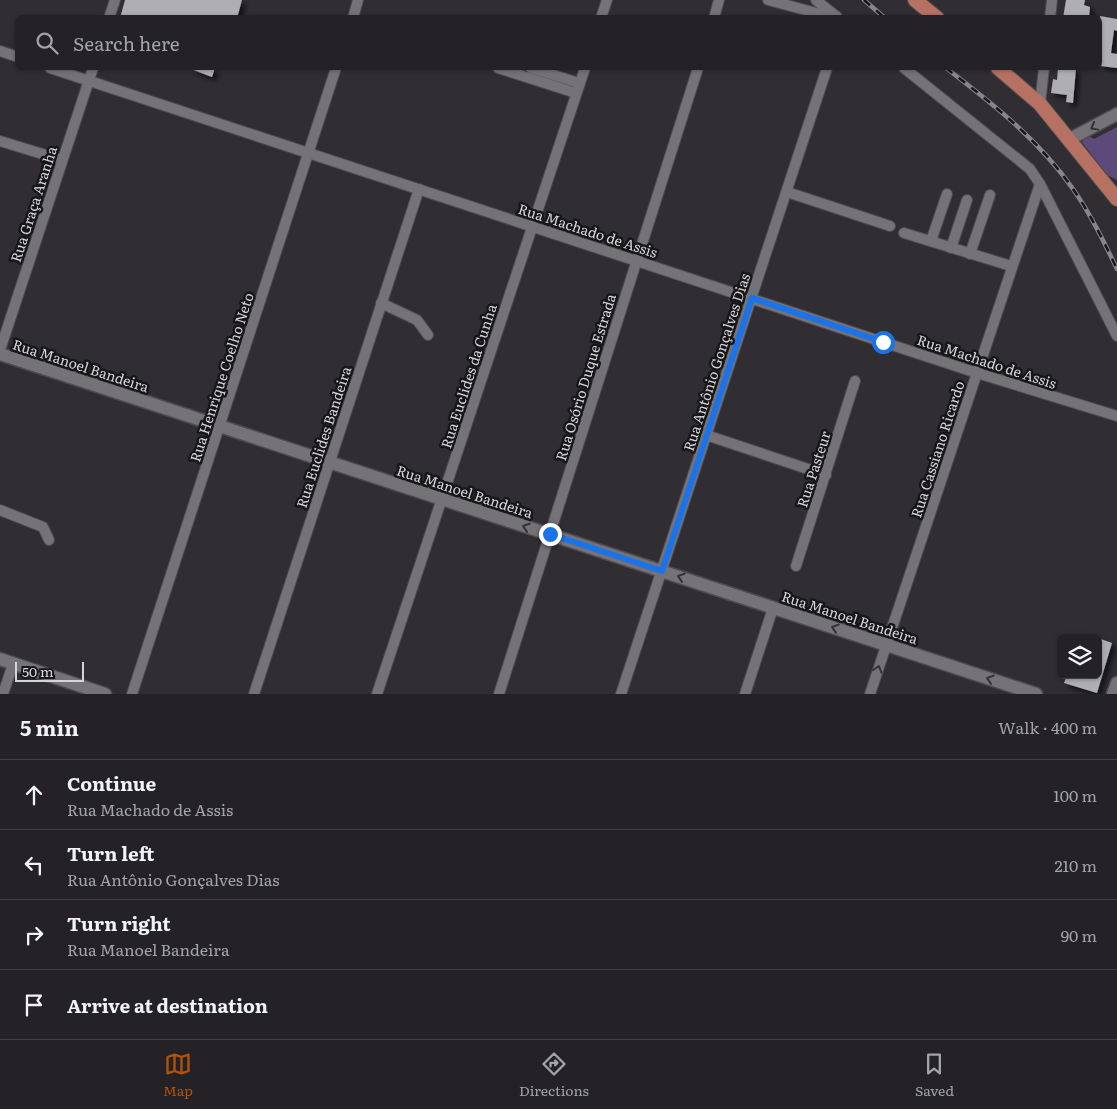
<!DOCTYPE html>
<meta charset="utf-8">
<style>
body{margin:0;font-family:Literata,serif;background:#2c2a2e;color:#f1f3f6}
.controls{position:absolute;right:15px;bottom:15px;display:grid;overflow:hidden;border-radius:8px;box-shadow:0 1px 4px #0004}
.controls button{width:45px;height:45px;display:grid;place-items:center;padding:0;border:0;border-bottom:1px solid #413f43;background:#242226;color:#f1f3f6;font:25px sans-serif}
.scale{position:absolute;left:15px;bottom:12px;width:69px;box-sizing:border-box;padding-left:5px;border:2px solid #d6d5d8;border-top:0;font-size:14px;line-height:18px;white-space:nowrap;color:#d6d5d8;-webkit-text-stroke:4px #171719;paint-order:stroke}
.stop{position:absolute;width:15px;height:15px;margin:-11px;border:4px solid #1a73e8;border-radius:50%;background:#fff}
.stop.end{background:#1a73e8;border-color:#fff;box-shadow:0 1px 5px #0008}
.list{margin:0;padding:0;list-style:none}
h2{display:flex;justify-content:space-between;align-items:center;height:65px;margin:0;padding:0 20px;font-size:21px}
h2 small{font-size:16px;font-weight:400;color:#a3a4a7}
.list li{display:grid;grid-template-columns:32px 1fr auto;gap:15px;align-items:center;box-sizing:border-box;height:70px;padding:0 20px;border-top:1px solid #413f43}
.list b{display:block;font-size:19px;white-space:nowrap}
.list p{margin:0;font-size:16px;white-space:nowrap;color:#a3a4a7}
.list em{font-size:16px;font-style:normal;color:#a3a4a7}
.icon{flex:none;width:28px;height:28px;fill:none;stroke:currentColor;stroke-width:2;stroke-linecap:round;stroke-linejoin:round}
.map{position:relative;flex:none;width:1117px;height:694px;overflow:hidden}
.search{position:absolute;background:#242226;box-shadow:0 1px 4px #0004;left:15px;right:15px;top:15px;height:55px;display:flex;align-items:center;gap:12px;box-sizing:border-box;padding:0 18px;border-radius:8px;color:#a3a4a7;font-size:19px}
.sheet{height:345px;background:#242226}
nav{display:flex;justify-content:space-around;align-items:center;box-sizing:border-box;height:70px;border-top:1px solid #413f43;background:#242226;font-size:14px;color:#a3a4a7}
nav a{display:grid;justify-items:center;gap:2px}
nav .on{color:#b45309}
.map>svg:first-child{display:block}
.green{fill:#5e4a7a}
.building{fill:#aeaeb3;filter:url(#shadow)}
.lines{fill:none;stroke-linecap:round;stroke-linejoin:round}
.minor-casing{stroke:#4d4b4f;stroke-width:12}
.tertiary-casing{stroke:#4d4b4f;stroke-width:15}
.primary-casing{stroke:#4d4b4f;stroke-width:16}
.minor{stroke:#757378;stroke-width:10}
.tertiary{stroke:#757378;stroke-width:12}
.primary{stroke:#b67162;stroke-width:14}
.rail-casing{stroke:#878689;stroke-width:4.5}
.rail{stroke:#171719;stroke-width:2.5;stroke-dasharray:8;stroke-linecap:butt}
.oneway{stroke:#333336}
.route{stroke:#1a73e8;stroke-width:6}
.labels{text-anchor:middle;dominant-baseline:central;stroke-width:5;stroke-linejoin:round;paint-order:stroke}
.street-label{font-size:14px;fill:#d6d5d8;stroke:#171719}
</style>
<div class="map">
<svg width="1117" height="694" viewBox="0 0 1117 694">
<defs>
<filter id="shadow"><feDropShadow dx="4" dy="4" stdDeviation="2.5" flood-color="#0009"/></filter>
</defs>
<rect width="100%" height="100%" fill="#302e32"/>
<path class="green" d="M1117 127V180L1107 175 1082 142 1087 135 1094 139Z"/>
<g class="building">
<path d="M125 0H242L237 18H120Z"/>
<path d="M1066 0H1085L1084 5 1090 7 1089 18H1063Z"/>
<path d="M1100 16 1117 19V31L1114 30 1111 53 1117 54V68L1100 66 1102 49 1100 48Z"/>
<path d="M188 68H215L212 77Z"/>
<path d="M1058 68H1076L1073 103 1066 102 1067 95 1051 93 1053 79 1057 80Z"/>
<path d="M1098 638 1112 643 1097 693 1064 683 1067 675H1098Z"/>
</g>
<g class="lines">
<defs>
<g id="minor">
<path d="M768 0 835 18"/>
<path d="M816 0 837 17"/>
<path d="M109 18 115 0"/>
<path d="M353 18 358 0"/>
<path d="M601 18 607 0"/>
<path d="M714 18 719 0"/>
<path d="M1050 18 1052 0"/>
<path d="M0 51 18 57"/>
<path d="M50 68 977 373 1117 416"/>
<path d="M498 68 576 93"/>
<path d="M531 68 579 83"/>
<path d="M904 68 1030 169 1040 184 1117 336"/>
<path d="M1040 104 1044 68"/>
<path d="M0 141 62 160"/>
<path d="M787 192 890 226"/>
<path d="M904 233 1011 266"/>
<path d="M931 241 947 194"/>
<path d="M951 248 967 200"/>
<path d="M970 254 990 195"/>
<path d="M381 303 417 320 428 335"/>
<path d="M0 350 93 68"/>
<path d="M706 435 826 475"/>
<path d="M0 510 43 527 49 540"/>
<path d="M796 566 855 381"/>
<path d="M3 694 13 664"/>
<path d="M132 694 336 68"/>
<path d="M254 694 419 189"/>
<path d="M377 694 585 68"/>
<path d="M499 694 698 68"/>
<path d="M621 694 827 68"/>
<path d="M745 694 773 608"/>
<path d="M870 694 1040 184"/>
</g>
<g id="tertiary">
<path d="M1070 139 1117 114"/>
<path d="M0 354 1036 694"/>
<path d="M0 659 105 694"/>
<path d="M1113 694 1117 683"/>
</g>
<g id="primary">
<path d="M915 0 937 18"/>
<path d="M998 68 1040 104 1117 199"/>
</g>
</defs>
<use href="#minor" class="minor-casing"/>
<use href="#tertiary" class="tertiary-casing"/>
<use href="#primary" class="primary-casing"/>
<use href="#minor" class="minor"/>
<use href="#tertiary" class="tertiary"/>
<use href="#primary" class="primary"/>
<defs>
<g id="rail">
<path d="M864 0 885 18"/>
<path d="M946 68C993 104 1039 140 1073 189 1090 213 1104 242 1117 269"/>
</g>
</defs>
<use href="#rail" class="rail-casing"/>
<use href="#rail" class="rail"/>
</g>
<defs><path id="oneway-chevron" d="M-2-3.5L2.5 0L-2 3.5" fill="none" stroke-width="1.6" stroke-linecap="round" stroke-linejoin="round" transform="scale(1.25)"/></defs>
<g class="oneway">
<use href="#oneway-chevron" transform="translate(1094 127) rotate(151)"/>
<use href="#oneway-chevron" transform="translate(526 527) rotate(-162)"/>
<use href="#oneway-chevron" transform="translate(681 577) rotate(-162)"/>
<use href="#oneway-chevron" transform="translate(835 628) rotate(-162)"/>
<use href="#oneway-chevron" transform="translate(878 669) rotate(-72)"/>
<use href="#oneway-chevron" transform="translate(990 679) rotate(-162)"/>
</g>
<g class="lines">
<path class="route" d="M550 534 662 571 752 298 883 342"/>
</g>
<g class="labels">
<g class="street-label">
<text transform="translate(33 204) rotate(-72)">Rua Graça Aranha</text>
<text transform="translate(588 230) rotate(18)">Rua Machado de Assis</text>
<text transform="translate(987 361) rotate(18)">Rua Machado de Assis</text>
<text transform="translate(716 362) rotate(-72)">Rua Antônio Gonçalves Dias</text>
<text transform="translate(81 365) rotate(18)">Rua Manoel Bandeira</text>
<text transform="translate(468 376) rotate(-72)">Rua Euclides da Cunha</text>
<text transform="translate(221 377) rotate(-72)">Rua Henrique Coelho Neto</text>
<text transform="translate(585 377) rotate(-73)">Rua Osório Duque Estrada</text>
<text transform="translate(323 437) rotate(-72)">Rua Euclides Bandeira</text>
<text transform="translate(937 449) rotate(-72)">Rua Cassiano Ricardo</text>
<text transform="translate(813 469) rotate(-72)">Rua Pasteur</text>
<text transform="translate(465 491) rotate(18)">Rua Manoel Bandeira</text>
<text transform="translate(850 617) rotate(18)">Rua Manoel Bandeira</text>
</g>
</g>
</svg>
<div class="controls">
<button><svg class="icon" aria-label="layers" viewBox="0 0 24 24"><path d="M12 4l9 5-9 5-9-5zM3 14l9 5 9-5"/></svg></button>
</div>
<div class="scale">50 m</div>
<div class="stop" style="left:883px;top:342px"></div>
<div class="stop end" style="left:550px;top:534px"></div>
<div class="search"><svg class="icon" aria-label="search" viewBox="0 0 24 24"><circle cx="10" cy="10" r="6"/><path d="M15 15l6 6"/></svg>Search here</div>
</div>
<section class="sheet">
<h2>5 min<small>Walk · 400 m</small></h2>
<ul class="list">
<li><svg class="icon" aria-label="ahead" viewBox="0 0 24 24"><path d="M12 20V5M6 11l6-6 6 6"/></svg><div><b>Continue</b><p>Rua Machado de Assis</p></div><em>100 m</em></li>
<li><svg class="icon" aria-label="left" viewBox="0 0 24 24"><path d="M17 20v-9H6M10 6l-5 5 5 5"/></svg><div><b>Turn left</b><p>Rua Antônio Gonçalves Dias</p></div><em>210 m</em></li>
<li><svg class="icon" aria-label="right" viewBox="0 0 24 24"><path d="M7 20v-9h11M14 6l5 5-5 5"/></svg><div><b>Turn right</b><p>Rua Manoel Bandeira</p></div><em>90 m</em></li>
<li><svg class="icon" aria-label="arrive" viewBox="0 0 24 24"><path d="M6 21V4h12l-3 4 3 4H6"/></svg><div><b>Arrive at destination</b></div></li>
</ul>
</section>
<nav>
<a class="on"><svg class="icon" aria-label="map" viewBox="0 0 24 24"><path d="M3 6l6-2 6 2 6-2v14l-6 2-6-2-6 2zM9 4v14M15 6v14"/></svg>Map</a>
<a><svg class="icon" aria-label="directions" viewBox="0 0 24 24"><path d="M12 3l9 9-9 9-9-9zM9 14v-3h6M13 9l2 2-2 2"/></svg>Directions</a>
<a><svg class="icon" aria-label="saved" viewBox="0 0 24 24"><path d="M7 4h10v16l-5-4-5 4z"/></svg>Saved</a>
</nav>
